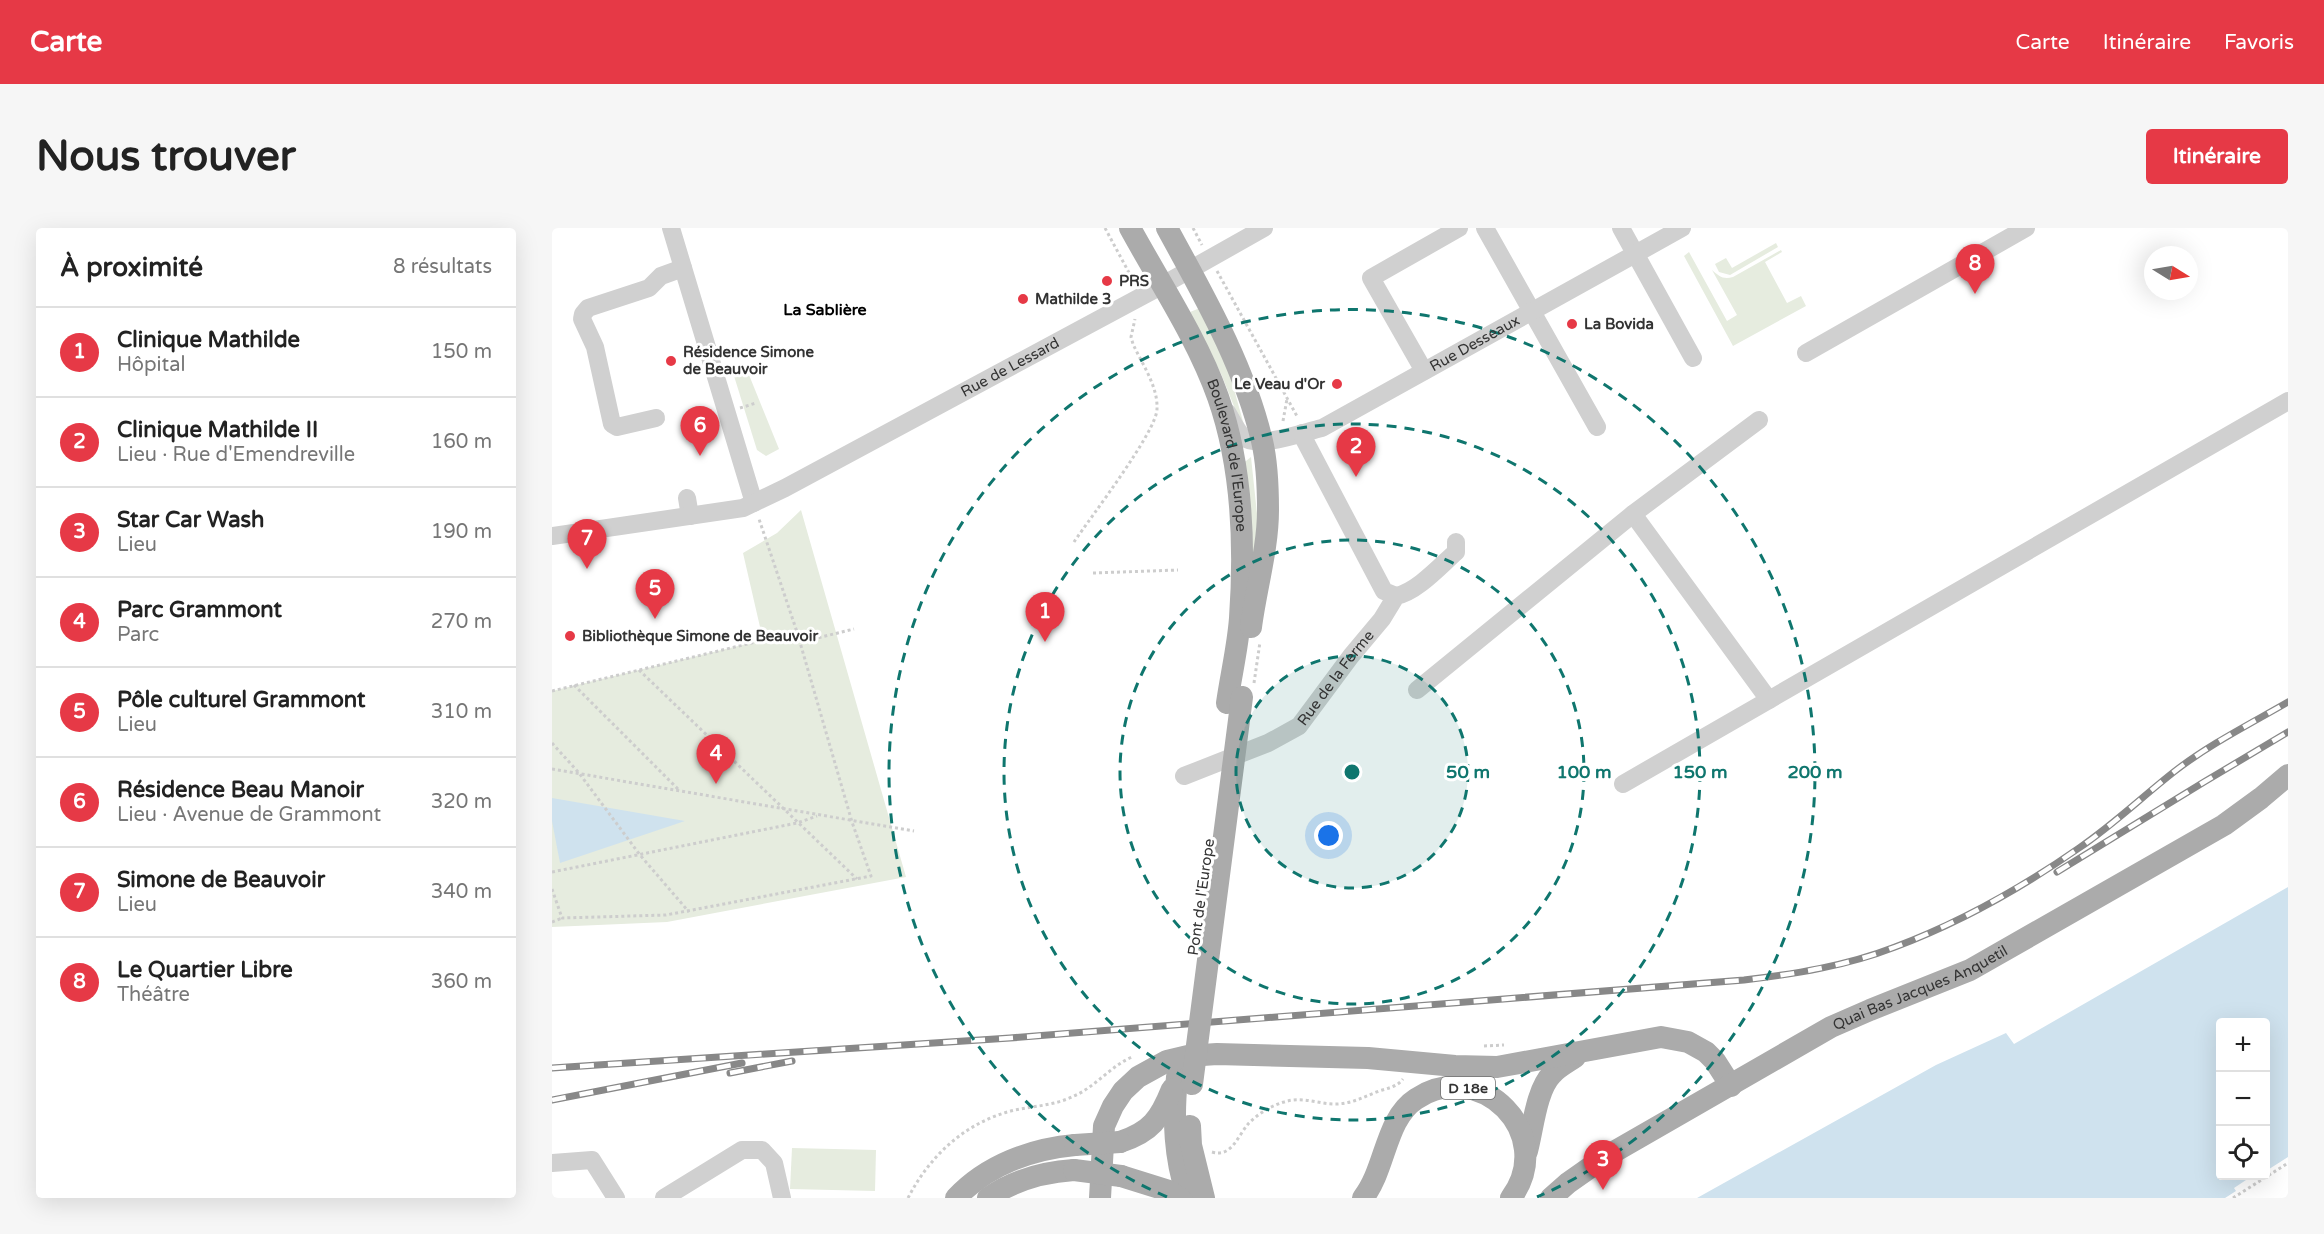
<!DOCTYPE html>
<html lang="fr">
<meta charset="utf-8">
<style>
body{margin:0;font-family:"Varela Round",sans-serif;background:#f6f6f6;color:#222}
.controls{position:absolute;right:18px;bottom:18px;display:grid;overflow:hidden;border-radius:6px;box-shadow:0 6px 24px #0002}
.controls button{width:54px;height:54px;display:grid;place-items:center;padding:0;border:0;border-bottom:2px solid #e0e0e0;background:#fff;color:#222;font:30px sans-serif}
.compass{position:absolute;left:1592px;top:18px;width:54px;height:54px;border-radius:50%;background:#fff;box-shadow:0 6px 24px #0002;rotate:101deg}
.you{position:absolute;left:777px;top:608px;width:21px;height:21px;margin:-15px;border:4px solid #fff;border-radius:50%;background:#1a73e8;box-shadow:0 0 0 9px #1a73e833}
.badge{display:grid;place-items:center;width:39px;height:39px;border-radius:50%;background:#e63946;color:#fff;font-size:20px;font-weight:700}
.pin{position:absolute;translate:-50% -50px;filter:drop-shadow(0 2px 3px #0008)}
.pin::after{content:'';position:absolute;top:32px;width:21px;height:18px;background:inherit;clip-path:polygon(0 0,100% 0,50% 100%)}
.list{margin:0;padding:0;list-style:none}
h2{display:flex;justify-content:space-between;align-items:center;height:78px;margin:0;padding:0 24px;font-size:26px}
h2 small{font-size:20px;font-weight:400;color:#767676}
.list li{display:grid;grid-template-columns:39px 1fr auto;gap:18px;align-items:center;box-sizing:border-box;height:90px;padding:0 24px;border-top:2px solid #e0e0e0}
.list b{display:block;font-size:22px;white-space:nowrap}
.list p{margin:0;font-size:20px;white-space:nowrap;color:#767676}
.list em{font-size:20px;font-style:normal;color:#767676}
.icon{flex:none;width:33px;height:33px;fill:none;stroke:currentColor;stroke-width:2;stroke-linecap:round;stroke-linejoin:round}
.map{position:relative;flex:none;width:1736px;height:970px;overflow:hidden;border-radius:6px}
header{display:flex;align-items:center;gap:36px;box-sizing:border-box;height:84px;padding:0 30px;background:#e63946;color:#fff}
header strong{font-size:28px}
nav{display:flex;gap:33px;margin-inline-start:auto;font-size:21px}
.intro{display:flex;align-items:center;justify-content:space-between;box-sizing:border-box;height:144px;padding:0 36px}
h1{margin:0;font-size:42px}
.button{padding:15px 27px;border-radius:6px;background:#e63946;color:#fff;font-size:21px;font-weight:700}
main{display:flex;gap:36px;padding:0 36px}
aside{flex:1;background:#fff;border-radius:6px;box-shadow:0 6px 24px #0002}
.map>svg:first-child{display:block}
.green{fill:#e6ecdf}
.water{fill:#cfe2ee}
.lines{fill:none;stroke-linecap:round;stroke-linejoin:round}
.path{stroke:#cdcdcd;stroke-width:3;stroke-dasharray:3 3;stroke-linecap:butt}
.minor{stroke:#d0d0d0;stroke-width:18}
.major{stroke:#ababab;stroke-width:22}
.rail-casing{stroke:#888;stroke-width:7}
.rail{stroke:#fff;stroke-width:4.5;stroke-dasharray:14;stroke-linecap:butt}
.major-bridge{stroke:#ababab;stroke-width:22}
.ring{fill:none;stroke:#0f766e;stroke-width:3;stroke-dasharray:10 8}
.poi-dot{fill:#e63946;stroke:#fff;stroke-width:2}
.labels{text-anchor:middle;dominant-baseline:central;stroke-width:6;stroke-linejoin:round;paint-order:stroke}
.shield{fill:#fff;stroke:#707070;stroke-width:1.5}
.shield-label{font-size:14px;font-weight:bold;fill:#333}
.poi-label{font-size:15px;font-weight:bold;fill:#333;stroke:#fff;text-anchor:start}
.street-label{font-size:15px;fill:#333;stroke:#fff}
.neighbourhood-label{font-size:16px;font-weight:bold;fill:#000;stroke:#fff}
.centre{fill:#0f766e;stroke:#fff;stroke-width:3}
.ring-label{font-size:18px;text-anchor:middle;font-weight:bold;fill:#0f766e;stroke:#fff;stroke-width:6;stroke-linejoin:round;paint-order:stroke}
</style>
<header>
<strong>Carte</strong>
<nav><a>Carte</a><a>Itinéraire</a><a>Favoris</a></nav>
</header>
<div class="intro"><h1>Nous trouver</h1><a class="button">Itinéraire</a></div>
<main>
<aside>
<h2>À proximité<small>8 résultats</small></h2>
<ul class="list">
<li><span class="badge">1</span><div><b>Clinique Mathilde</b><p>Hôpital</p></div><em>150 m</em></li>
<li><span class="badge">2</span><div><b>Clinique Mathilde II</b><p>Lieu · Rue d'Emendreville</p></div><em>160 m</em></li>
<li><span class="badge">3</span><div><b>Star Car Wash</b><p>Lieu</p></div><em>190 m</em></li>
<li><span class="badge">4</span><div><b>Parc Grammont</b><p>Parc</p></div><em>270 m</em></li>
<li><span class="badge">5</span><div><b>Pôle culturel Grammont</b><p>Lieu</p></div><em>310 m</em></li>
<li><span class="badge">6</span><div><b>Résidence Beau Manoir</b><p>Lieu · Avenue de Grammont</p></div><em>320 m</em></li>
<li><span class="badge">7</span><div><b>Simone de Beauvoir</b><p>Lieu</p></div><em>340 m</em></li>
<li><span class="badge">8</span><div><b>Le Quartier Libre</b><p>Théâtre</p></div><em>360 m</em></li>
</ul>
</aside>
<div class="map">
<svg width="1736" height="970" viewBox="0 0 1736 970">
<rect width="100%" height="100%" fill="#fff"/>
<g class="green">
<path d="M1224 15 1226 19 1178 47 1167 44 1163 36 1174 30 1180 40Z"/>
<path d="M1229 22 1230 24 1213 34 1235 75 1249 68 1254 78 1181 118 1132 28 1137 24 1175 93 1185 87 1160 42C1167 48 1171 52 1181 49Z"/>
<path d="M648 80 678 147 692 197 689 196 670 148 638 84Z"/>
<path d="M193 137 227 221 214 228 205 222 182 148Z"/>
<path d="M699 229 706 295 700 360 688 235 694 233Z"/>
<path d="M249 282 354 649 115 694 0 699V463L211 412 191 325 225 305Z"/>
<path d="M240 920 324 922 323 963 238 961Z"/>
</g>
<g class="water">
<path d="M0 570 133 593 8 635 0 593Z"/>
<path d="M1736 659V929L1714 943V794H1668V948H1707L1702 951 1700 948 1682 960 1684 963 1673 970H1145L1384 837 1454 805 1462 816Z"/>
</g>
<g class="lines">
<g class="path">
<path d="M553 0 582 54"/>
<path d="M641 0 650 17"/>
<path d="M665 43 746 190"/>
<path d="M188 180 204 175"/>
<path d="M731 193 735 171"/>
<path d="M522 314C538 290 605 203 605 181 606 158 590 136 581 116L579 109 583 91"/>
<path d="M541 345 626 342"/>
<path d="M249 414 302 401"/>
<path d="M87 442 305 651"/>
<path d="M702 455 708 414"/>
<path d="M22 457 127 562"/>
<path d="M0 463 245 404"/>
<path d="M0 515 27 545 88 627 137 684"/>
<path d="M0 541 362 603"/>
<path d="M0 644 245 595 265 588"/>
<path d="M0 661 10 690 114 687 319 648 300 594 245 404 207 291"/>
<path d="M0 694 10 690"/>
<path d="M932 818 952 817"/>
<path d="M660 924C680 930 686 907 697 895 707 885 719 878 732 874 750 868 766 876 783 876 799 876 812 869 827 863 836 860 845 859 851 851"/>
<path d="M356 970C378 927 415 893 463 882 483 878 504 877 522 868 543 859 559 838 580 829"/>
<path d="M1681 970 1736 935"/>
</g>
<g class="minor">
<path d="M119 0 202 275"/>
<path d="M933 0 1045 199"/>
<path d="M1069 0 1141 130"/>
<path d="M1254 125 1474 0"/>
<path d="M872 143 819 50 907 0"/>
<path id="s1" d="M675 184C680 192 684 202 691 209 705 222 752 204 770 200L1130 0"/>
<path d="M104 190 65 199 60 196 43 119 30 91 31 86 36 80 97 60 109 48 131 40"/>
<path d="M750 205 752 211 832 363 844 368"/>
<path d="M135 270 138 288"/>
<path d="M1081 286 1217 472"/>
<path id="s2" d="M0 308 191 280 233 260 609 58 712 0"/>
<path d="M865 462 1081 286 1207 192"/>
<path id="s3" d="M632 548 716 515 747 498 799 428 830 391 844 368C865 364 889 337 904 324V314"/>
<path d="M1071 556 1736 173"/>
<path d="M0 935 40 932 64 970"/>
<path d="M112 970 190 922H210L222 935 230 970"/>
</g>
<g class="major">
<path id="s4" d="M578 0C608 55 645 110 666 169 690 237 693 319 688 390 686 418 679 447 675 475"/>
<path d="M615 0C652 68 692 137 710 213 715 234 716 260 716 282 716 321 704 360 699 399"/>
<path d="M625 849C621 891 622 930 636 970"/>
<path d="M638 898 639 917 652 970"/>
<path d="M568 914C599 904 608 891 620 861"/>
<path d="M975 923C981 901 984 862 1000 846 1006 839 1016 834 1023 829"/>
<path d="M569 948 617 963 628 970"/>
<path d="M404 970C435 937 479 921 523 917"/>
<path d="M436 970C462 952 491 944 522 942"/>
<path d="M548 970 552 898 561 878 571 863 586 849 615 833 636 828 665 826 816 830 903 838 945 839 1109 809 1136 814 1154 824 1163 833 1179 858"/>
<path d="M811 970C834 941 833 891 864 871 928 828 1006 906 959 970"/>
<path id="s5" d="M999 970 1016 955 1053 929 1279 799 1318 782 1418 742 1672 597 1709 570 1736 547"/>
</g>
<defs>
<g id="rail">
<path d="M1505 644 1652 554 1736 504"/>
<path d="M0 840 458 810 1192 752C1243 746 1294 738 1343 719 1407 695 1471 659 1527 620 1561 597 1591 568 1623 543 1658 516 1698 496 1736 474"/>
<path d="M178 845 240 833"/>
<path d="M0 872 190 835"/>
</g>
</defs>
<use href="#rail" class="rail-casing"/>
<use href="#rail" class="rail"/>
<g class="major-bridge">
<path d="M640 856 690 469"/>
<path d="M523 917 568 914"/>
<path d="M522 942 569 948"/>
</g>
</g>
<circle cx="800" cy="544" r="116" fill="#0f766e" fill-opacity=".12"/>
<g class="ring">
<circle cx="800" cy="544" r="116"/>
<circle cx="800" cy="544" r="232"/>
<circle cx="800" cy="544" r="348"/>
<path d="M615 969A463 463 0 1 1 985 969"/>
</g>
<g class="poi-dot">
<circle cx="555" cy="53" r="6"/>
<circle cx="471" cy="71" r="6"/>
<circle cx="1020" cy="96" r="6"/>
<circle cx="119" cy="133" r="6"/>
<circle cx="785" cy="156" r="6"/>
<circle cx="18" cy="408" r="6"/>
</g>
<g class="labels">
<rect class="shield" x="889" y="849" width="54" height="22" rx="4.5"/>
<g class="shield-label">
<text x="916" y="860">D 18e</text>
</g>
<g class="poi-label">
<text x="567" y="53">PRS</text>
<text x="483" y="71">Mathilde 3</text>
<text x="1032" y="96">La Bovida</text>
<text x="131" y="124">Résidence Simone<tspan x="131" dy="17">de Beauvoir</tspan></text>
<text x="773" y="156" text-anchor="end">Le Veau d'Or</text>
<text x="30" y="408">Bibliothèque Simone de Beauvoir</text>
</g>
<g class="street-label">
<text stroke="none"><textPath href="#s1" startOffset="286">Rue Desseaux</textPath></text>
<text stroke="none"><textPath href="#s2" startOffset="495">Rue de Lessard</textPath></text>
<text stroke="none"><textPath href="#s4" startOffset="250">Boulevard de l'Europe</textPath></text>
<text stroke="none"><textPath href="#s3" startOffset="186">Rue de la Ferme</textPath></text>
<text transform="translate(649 669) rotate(-82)">Pont de l'Europe</text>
<text stroke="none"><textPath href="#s5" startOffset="426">Quai Bas Jacques Anquetil</textPath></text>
</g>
<g class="neighbourhood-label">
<text x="273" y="82">La Sablière</text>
</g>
</g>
<circle cx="800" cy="544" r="9" class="centre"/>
<g class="ring-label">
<text x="916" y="550">50 m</text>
<text x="1032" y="550">100 m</text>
<text x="1148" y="550">150 m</text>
<text x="1263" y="550">200 m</text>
</g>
</svg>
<div class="controls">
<button>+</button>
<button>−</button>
<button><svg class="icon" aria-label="locate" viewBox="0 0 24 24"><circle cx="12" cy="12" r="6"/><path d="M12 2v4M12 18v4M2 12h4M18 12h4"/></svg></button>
</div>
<svg class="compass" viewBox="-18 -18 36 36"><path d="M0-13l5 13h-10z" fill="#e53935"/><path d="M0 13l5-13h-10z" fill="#767676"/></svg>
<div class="you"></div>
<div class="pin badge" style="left:493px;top:414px">1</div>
<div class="pin badge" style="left:804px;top:249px">2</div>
<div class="pin badge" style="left:1051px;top:962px">3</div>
<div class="pin badge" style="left:164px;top:556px">4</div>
<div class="pin badge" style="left:103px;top:391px">5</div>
<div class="pin badge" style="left:148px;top:228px">6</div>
<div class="pin badge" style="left:35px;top:341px">7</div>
<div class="pin badge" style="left:1423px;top:66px">8</div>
</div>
</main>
